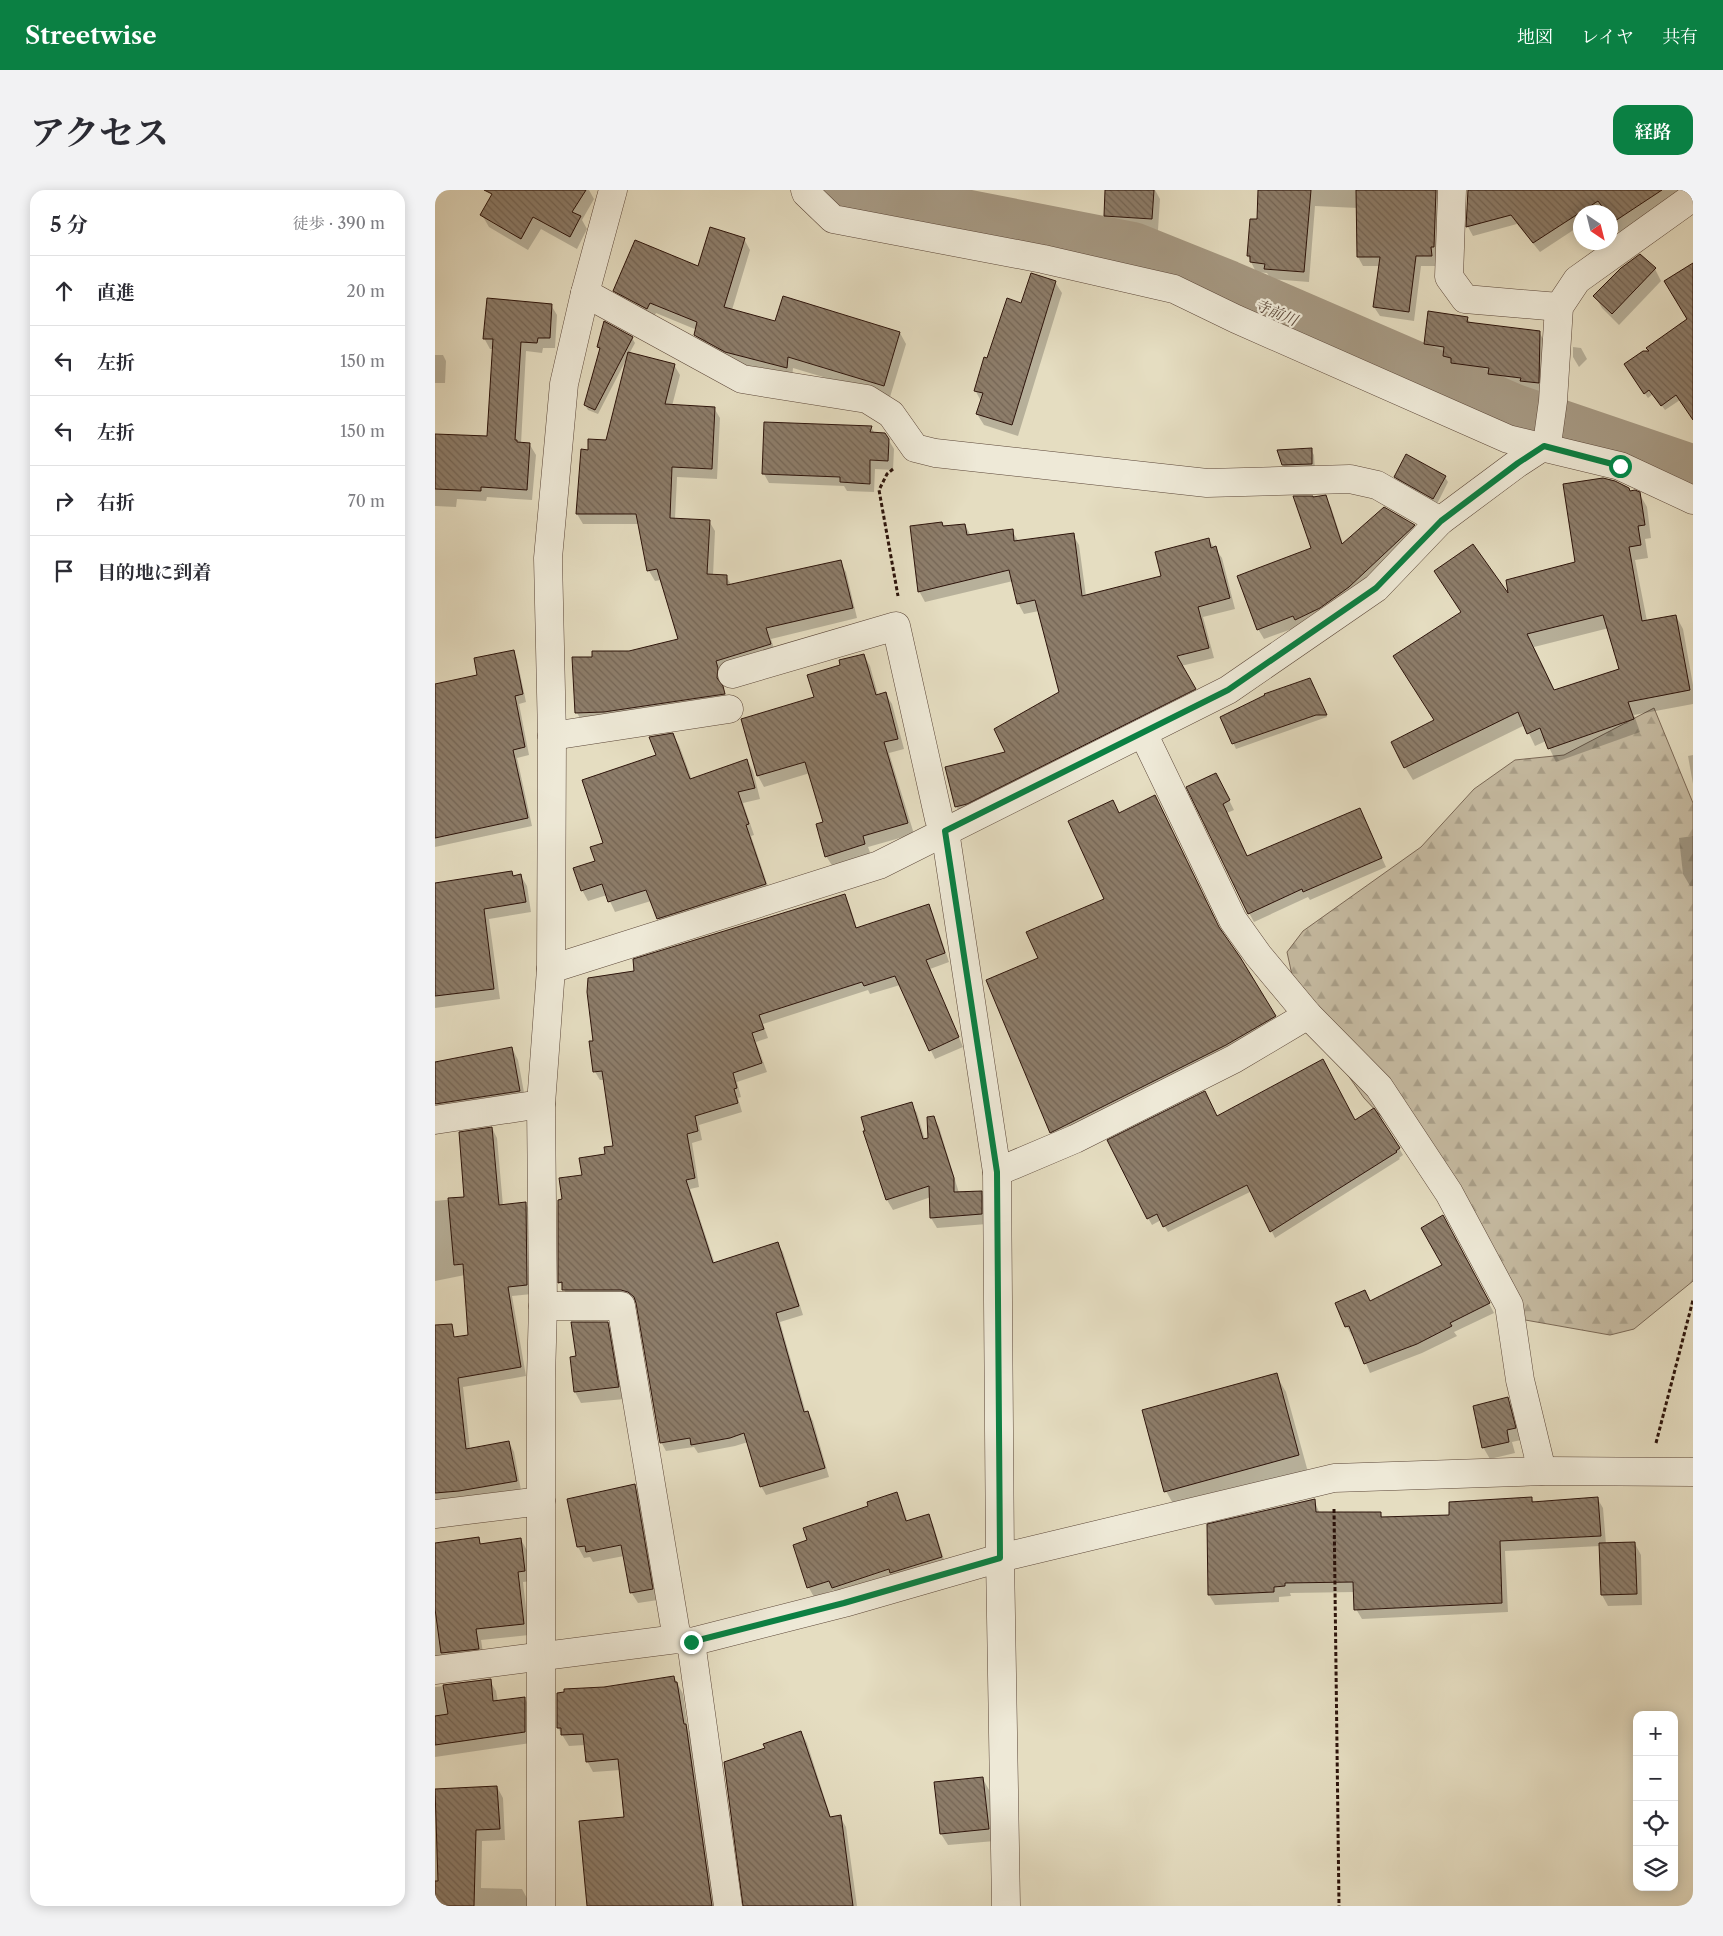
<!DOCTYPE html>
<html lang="ja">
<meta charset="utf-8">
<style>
body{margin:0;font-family:"Libre Caslon Text","Noto Serif JP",serif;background:#f2f2f3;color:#2b2b33}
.controls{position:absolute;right:15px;bottom:15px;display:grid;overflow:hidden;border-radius:10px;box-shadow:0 2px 12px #0003}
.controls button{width:45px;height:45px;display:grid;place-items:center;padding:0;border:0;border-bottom:1px solid #e1e1e2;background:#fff;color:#2b2b33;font:25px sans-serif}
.compass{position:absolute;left:1138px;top:15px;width:45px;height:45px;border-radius:50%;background:#fff;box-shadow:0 2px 12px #0003;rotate:145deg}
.stop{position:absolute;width:15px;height:15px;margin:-11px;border:4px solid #0b8043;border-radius:50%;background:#fff}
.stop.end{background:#0b8043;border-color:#fff;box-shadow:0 1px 5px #0008}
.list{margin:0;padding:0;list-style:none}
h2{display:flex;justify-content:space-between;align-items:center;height:65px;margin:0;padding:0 20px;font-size:21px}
h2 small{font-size:16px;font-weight:400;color:#7c7c81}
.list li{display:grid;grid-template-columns:32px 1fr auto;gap:15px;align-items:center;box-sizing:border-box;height:70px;padding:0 20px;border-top:1px solid #e1e1e2}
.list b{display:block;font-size:19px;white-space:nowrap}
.list em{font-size:16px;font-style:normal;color:#7c7c81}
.icon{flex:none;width:28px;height:28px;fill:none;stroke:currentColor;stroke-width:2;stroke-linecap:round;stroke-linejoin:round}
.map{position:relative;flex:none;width:1258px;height:1716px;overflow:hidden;border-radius:15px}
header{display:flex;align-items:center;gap:30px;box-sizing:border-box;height:70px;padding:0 25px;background:#0b8043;color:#fff}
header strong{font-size:24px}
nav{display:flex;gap:28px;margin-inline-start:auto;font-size:18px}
.intro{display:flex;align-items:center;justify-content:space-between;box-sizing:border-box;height:120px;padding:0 30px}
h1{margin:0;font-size:35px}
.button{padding:12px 22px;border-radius:15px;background:#0b8043;color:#fff;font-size:18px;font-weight:700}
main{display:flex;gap:30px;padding:0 30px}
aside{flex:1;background:#fff;border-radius:15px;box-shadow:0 2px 12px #0003}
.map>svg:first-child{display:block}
.forest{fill:url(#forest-firs);stroke:#7a6856}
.shadow{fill:#0003;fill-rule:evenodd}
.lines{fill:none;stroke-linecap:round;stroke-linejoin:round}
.river{stroke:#a69983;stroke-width:58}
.building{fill:url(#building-back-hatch);stroke:#2d140b;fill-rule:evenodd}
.minor-casing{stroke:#5b4638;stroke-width:29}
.path{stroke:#2d140b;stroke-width:3;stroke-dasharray:4 2.5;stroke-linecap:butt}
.minor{stroke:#eee9d7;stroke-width:28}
.route{stroke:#0b8043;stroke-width:6}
.labels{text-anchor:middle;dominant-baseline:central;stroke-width:4.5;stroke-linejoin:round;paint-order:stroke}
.water-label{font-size:15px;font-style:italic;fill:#5d493b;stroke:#eee9d7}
</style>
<header>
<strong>Streetwise</strong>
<nav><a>地図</a><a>レイヤ</a><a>共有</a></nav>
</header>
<div class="intro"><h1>アクセス</h1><a class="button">経路</a></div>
<main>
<aside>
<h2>5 分<small>徒歩 · 390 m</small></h2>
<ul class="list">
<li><svg class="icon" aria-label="ahead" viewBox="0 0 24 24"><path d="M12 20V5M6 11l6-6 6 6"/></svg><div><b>直進</b></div><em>20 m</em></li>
<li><svg class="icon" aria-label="left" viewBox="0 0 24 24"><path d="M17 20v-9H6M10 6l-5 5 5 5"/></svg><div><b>左折</b></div><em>150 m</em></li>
<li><svg class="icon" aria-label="left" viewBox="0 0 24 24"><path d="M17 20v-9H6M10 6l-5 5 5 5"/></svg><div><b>左折</b></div><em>150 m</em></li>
<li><svg class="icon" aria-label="right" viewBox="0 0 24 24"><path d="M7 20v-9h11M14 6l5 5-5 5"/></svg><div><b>右折</b></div><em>70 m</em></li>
<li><svg class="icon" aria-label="arrive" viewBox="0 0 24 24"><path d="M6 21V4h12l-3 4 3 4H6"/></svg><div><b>目的地に到着</b></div></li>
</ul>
</aside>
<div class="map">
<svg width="1258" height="1716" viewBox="0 0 1258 1716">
<defs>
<pattern id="forest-firs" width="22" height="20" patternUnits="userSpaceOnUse" patternTransform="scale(1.25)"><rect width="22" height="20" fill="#c6bba2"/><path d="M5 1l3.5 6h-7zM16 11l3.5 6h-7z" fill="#aaa08a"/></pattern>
<pattern id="building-back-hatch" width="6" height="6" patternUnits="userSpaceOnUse" patternTransform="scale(1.25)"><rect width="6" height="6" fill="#8d7d6a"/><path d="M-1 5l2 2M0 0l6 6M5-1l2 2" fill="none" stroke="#746555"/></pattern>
</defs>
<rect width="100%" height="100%" fill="#e5ddc1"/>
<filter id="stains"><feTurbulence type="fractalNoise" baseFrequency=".004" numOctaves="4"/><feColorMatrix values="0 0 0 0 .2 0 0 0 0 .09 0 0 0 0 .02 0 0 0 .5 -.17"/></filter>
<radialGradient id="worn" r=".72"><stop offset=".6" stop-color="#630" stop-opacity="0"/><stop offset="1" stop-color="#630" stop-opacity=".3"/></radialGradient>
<path class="forest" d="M1219 518 1258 613V1091L1199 1139 1175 1145 1079 1128 999 983 929 908 874 830 857 785 852 762 868 741 986 657 1039 599 1080 570 1129 565Z"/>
<g class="shadow">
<path d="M63 0H154L159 9 147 30 152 39 142 59 106 39 93 60 54 37 47 25Z"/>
<path d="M672 0H720L725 9 723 40 677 38 670 26Z"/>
<path d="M825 0H1010L1001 76H986L979 131 945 126 939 117 945 76H928L923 67V18L880 16 874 92 836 89 832 83 821 82 813 66 823 31Z"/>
<path d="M1034 0H1258L1242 3 1184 42 1176 29V22H1171L1169 19 1165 22H1146V35L1105 62 1082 34 1038 46 1033 37Z"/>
<path d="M309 49 315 60 297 120 341 132 349 107 465 143 471 154 455 207 358 178 357 188 298 173 267 156 260 145 262 140 221 123 218 129 186 112 180 101 264 78Z"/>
<path d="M1258 74V223L1255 225 1245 210 1230 220 1218 204 1213 208 1193 180 1254 130 1230 91Z"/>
<path d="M1220 79 1226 91 1184 135 1167 118 1160 106Z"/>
<path d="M620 92 627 103 583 246 549 235 542 224 546 211 540 200 553 170 586 115Z"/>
<path d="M116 115 122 125 120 158H108L107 163 91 161 86 254 95 255 101 265 97 310 52 307 51 311 22 309 21 317 0 316V245L53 247 58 159H55L49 148Z"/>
<path d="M1032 128 1036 134 1104 142 1111 154 1110 204 1093 202 1091 199 1061 196 1057 189 1024 184 1021 179 1016 178 1010 167 997 165 990 154Z"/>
<path d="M197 148 200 153 194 164 239 175 245 185 237 216 279 218 285 228 282 289 242 287 240 329 274 331 280 341 278 386H291L297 396 405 372 411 382 422 428 336 449 341 465 288 489 287 498 293 508 148 533 142 523 139 468H158L194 462 244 450 226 390 220 391 214 381 204 334H148L142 324 154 261 172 251 191 170 163 224 153 220 150 215 166 161 163 157Z"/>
<path d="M1138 157 1146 158 1152 169 1144 177 1138 167Z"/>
<path d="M0 165H8L11 171 10 193H0Z"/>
<path d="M436 237 440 244 453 249 459 259 458 280 440 279 439 302 412 301 409 296 334 293 329 284Z"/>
<path d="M876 260 879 265 880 280H851L848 275Z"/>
<path d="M960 287H1010L1013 292 1002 314 963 292Z"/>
<path d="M1196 302 1204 303 1212 317 1216 348 1210 349 1213 368 1200 370 1212 431 1241 426 1248 439 1258 495V514L1199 525 1205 542 1121 572 1111 551 1100 556 1090 535 978 590 970 577 1075 408 1141 373ZM1174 438 1186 479 1120 501 1099 457Z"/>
<path d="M890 307 896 317 908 354 979 336 985 346 920 408 865 436 829 449 823 439 877 359Z"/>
<path d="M507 333 509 337 530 335 536 346 577 341 584 352 638 345 644 355 651 406 727 387 773 349 787 368 800 419 768 427 779 468 746 476 766 509 527 627 521 616 626 503 604 421 589 424 583 413 578 391 490 412 484 401Z"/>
<path d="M78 461 82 469 91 512 84 514 94 565 82 568 97 636 0 657V515Z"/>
<path d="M429 465 435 476 443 505 450 503 457 514 469 559 454 563 479 644 433 657 436 665 398 677 391 666 390 633 375 583 329 597 323 586 307 530 380 508 407 476Z"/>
<path d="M877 495 892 527 801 559 786 527Z"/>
<path d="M238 545 244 555 257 590 312 570 318 581 325 609 308 613 319 645 316 646 336 705 229 739 216 711 180 722 172 705 153 711 147 700 170 653 222 566Z"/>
<path d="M1258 565V594L1253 566Z"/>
<path d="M781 584 799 620 792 623 813 667 929 629 951 677 875 710 873 707 819 732 814 723Z"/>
<path d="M684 624 786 742 820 792 845 835 621 950 616 942 604 769 670 709Z"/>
<path d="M1258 646V696H1255L1248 684 1244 648Z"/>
<path d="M76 682 79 687 86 686 92 696 96 722 54 729 65 809 0 818V694Z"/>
<path d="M409 705 414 714 422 738 493 715 498 724 514 772 495 779 528 857 500 869 465 795 435 804 433 800 328 834 333 848 321 852 332 882 302 892 306 907 303 908 307 922 264 935 267 950 257 953 264 997 255 999 280 1074 343 1054 348 1062 368 1125 345 1132 371 1223 373 1222 378 1231 394 1287 331 1305 326 1296 313 1252 300 1256 263 1263 259 1257 231 1261 226 1252 203 1114 192 1109H134L125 1092 129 1010 148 986 179 957 169 890H165L160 882V853L200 783Z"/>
<path d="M77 858 83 870 91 913 7 925 0 912V873Z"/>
<path d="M476 914 482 923 490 950 494 949 498 927 504 937 524 1003 546 1002 551 1012 552 1034 502 1038 496 1028V1007L458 1020 452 1010 430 942Z"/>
<path d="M782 927 920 932 964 958 968 965 964 968 965 969 840 1048 817 1001 733 1042 726 1030 717 1035 713 1028Z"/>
<path d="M57 938 62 948 68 1016 91 1014 96 1023 97 1104 77 1106 91 1186 28 1197 35 1259 74 1252 79 1262 86 1300 0 1313V1151L34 1146 30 1085 0 1091V1011L30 1008Z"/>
<path d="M1013 1036 1059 1123 1019 1142 1022 1146 987 1163 935 1183 919 1145 917 1146 912 1137 935 1112 1009 1076Z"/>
<path d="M172 1133 179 1145 190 1209 146 1213 140 1202 142 1167Z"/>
<path d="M841 1185 851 1202 873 1282 741 1319 731 1301Z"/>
<path d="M1072 1209 1079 1220 1086 1250 1077 1252 1080 1263 1055 1269 1048 1257Z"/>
<path d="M200 1296 206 1306 223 1410 203 1413 196 1402 189 1366 158 1372 155 1367 149 1368 143 1357Z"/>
<path d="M461 1304 466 1313 473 1332 493 1325 498 1334 511 1376 403 1406 399 1400 379 1407 374 1398 359 1355 374 1351Z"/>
<path d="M1096 1308 1100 1313 1162 1308 1168 1318 1171 1354H1200L1206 1365 1207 1415 1173 1416 1167 1405 1165 1356 1070 1361 1073 1422 927 1429 921 1419 920 1402 855 1403 856 1406 844 1407V1412L780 1415 774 1405 879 1310 885 1324 945 1323 948 1328 1015 1326Z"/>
<path d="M43 1349 47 1355 86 1350 92 1360 96 1391 88 1392 94 1445 46 1450 49 1469 0 1477V1354Z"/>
<path d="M239 1487 248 1504 253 1540 257 1546 281 1716H153L190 1628 186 1580 158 1582 152 1571 150 1555 134 1556 123 1538 169 1498Z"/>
<path d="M55 1491 61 1501 63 1512 90 1509 96 1519V1553L0 1567V1497Z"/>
<path d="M366 1542 372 1553 396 1628 405 1627 411 1637 422 1716H309L332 1559Z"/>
<path d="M548 1589 554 1600 560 1651 513 1655 506 1644Z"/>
<path d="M62 1597 68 1608 70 1650 47 1651 46 1698 87 1699 93 1710V1716H0V1601Z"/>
</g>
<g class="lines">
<path class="river" d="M414 0 422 7 697 61 792 99 1079 223 1258 284"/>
</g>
<g class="building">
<path d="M49 0H151L137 22 146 26 135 47 98 27 86 49 45 25 57 4Z"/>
<path d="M670 0H719L717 29 669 26Z"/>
<path d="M823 0H876L869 82 829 79 830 74 815 72V66H812L815 29H822Z"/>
<path d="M921 0H1001L999 57H996L997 66H981L974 122 938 117 945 67H922Z"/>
<path d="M1033 0H1227L1177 33 1176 22H1171L1163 11 1098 53 1076 25 1031 37Z"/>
<path d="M275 37 310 48 289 117 340 131 348 106 465 142 449 196 353 167 352 178 290 162 259 145 262 132 215 113 212 119 178 101 200 50 263 76Z"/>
<path d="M1205 64 1221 78 1177 124 1158 106 1186 78Z"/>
<path d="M1258 73V230L1241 205 1226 216 1214 200 1209 204 1189 174 1208 161H1214L1211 158 1252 129 1229 91Z"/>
<path d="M596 83 621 91 577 235 541 224 548 203 539 201 549 167 552 168 572 108 586 113Z"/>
<path d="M52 108 117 114 115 148H103L102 153 86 152 80 250H82V252L95 253 92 300 46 297V301L0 299V244L52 246 58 149H48Z"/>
<path d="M993 121 1033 127 1032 132 1105 141 1104 193 1085 191 1086 188 1053 184 1054 178 1016 173V168L1008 166 1009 157 989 154Z"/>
<path d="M169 131 198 147 160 220 149 215 165 158 162 157Z"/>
<path d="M193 162 240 174 230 214 280 217 277 279 237 277 235 328 275 330 272 384 292 385V395L406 370 418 418 331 438 336 454 281 471 283 478 282 488 288 496 290 504 169 522 140 523 137 467H157V461H194L243 449 222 379 212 381 201 324H141L146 259 153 260V249L171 250Z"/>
<path d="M329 232 437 236 435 242 450 243 454 249 453 271 435 270V294L405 292V287L327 284Z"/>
<path d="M877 258V274L847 275 842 260Z"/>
<path d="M971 264 1011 286 998 309 959 287Z"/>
<path d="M1168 288 1180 291 1194 298 1195 301 1200 300 1205 302 1210 335 1203 336 1206 355 1194 357 1207 431 1241 425 1255 500 1193 512 1199 529 1113 559 1105 538 1092 544 1083 522 969 578 956 552 999 530 958 466 1026 422 999 381 1038 354 1073 403 1071 390 1140 372 1128 294ZM1168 425 1184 479 1119 500 1092 444Z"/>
<path d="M891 305 907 354 949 317 980 335 914 397 885 418 860 430 858 426 822 440 802 386 876 358 858 306H878V307Z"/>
<path d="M507 332 508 336 530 334 532 345 578 339 579 351 639 343 647 406 726 386 720 362 774 348 776 358 781 356 795 408 763 417 774 458 742 466 761 499 532 614 520 617 510 577 570 562 559 539 624 502 600 410 582 414 574 380 483 402 475 336Z"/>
<path d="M79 460 88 504 80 506 90 557 78 560 93 628 0 648V494L42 485 39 468Z"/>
<path d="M429 464 441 505 451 502 463 549 449 552 473 633 428 646 430 654 390 667 381 634 388 632 370 572 322 586 306 529 379 507 372 485 405 475 404 470Z"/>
<path d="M875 488 892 525H881L797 554 785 527 830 505 829 504Z"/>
<path d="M238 543 255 589 312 569 320 598 303 602 314 634 311 635 331 694 222 729 211 700 173 712 167 694 146 701 138 678 160 671 155 657 168 653 147 590 221 565 214 547Z"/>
<path d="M781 583 795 610 788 614 812 666 925 618 947 668 868 702 867 699 813 724 751 597Z"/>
<path d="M720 605 784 737 805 767 841 826 791 855 615 943 551 790 603 768 591 742 669 709 633 631 678 610 684 623Z"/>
<path d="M77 681 78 686 86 684 91 712 49 719 59 799 0 806V693Z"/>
<path d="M410 704 421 738 494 714 510 763 491 770 524 847 494 861 460 786 429 796 427 792 324 825 329 839 317 843 327 873 298 883 302 898 299 899 303 913 260 926 263 941 252 944 260 988 251 990 278 1073 343 1052 364 1116 341 1123 369 1222 373 1221 390 1278 325 1297 309 1243 295 1248 256 1255 255 1248 225 1253 201 1113 199 1107 193 1102 186 1100H127V1092L123 1093V1010L127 1009 124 988 147 985 144 968 170 964 169 957 178 956 167 881 158 882 154 851H158L152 802 153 788 199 781 198 769Z"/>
<path d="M77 857 85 901 0 914V872Z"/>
<path d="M888 869 920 930 939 918 965 958 961 961 962 962 835 1042 812 995 728 1037 722 1024 712 1029 672 950 770 901 782 926Z"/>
<path d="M477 912 488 949 493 948 492 927 499 926 519 988V1002L547 1001V1024L495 1028 494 996 451 1010 428 941H430L426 927Z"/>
<path d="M57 937 64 1015 91 1012 92 1095 73 1097 86 1177 23 1188 31 1259 74 1251 82 1291 24 1301 0 1303V1135L17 1134 19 1147 33 1145 28 1074 19 1075 13 1008 29 1007 24 942Z"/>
<path d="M1008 1025 1055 1113 1015 1133 1017 1136 982 1154 929 1174 914 1136 910 1137 900 1113 930 1100 935 1111 1007 1075 986 1038Z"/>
<path d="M136 1132H173L184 1197 139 1202 135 1167 141 1166Z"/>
<path d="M842 1183 864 1265 729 1302 707 1220Z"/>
<path d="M1073 1207 1081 1238 1072 1240 1074 1252 1047 1258 1038 1216Z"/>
<path d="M200 1294 218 1399 195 1403 186 1355 151 1362 150 1356 142 1357 132 1309Z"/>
<path d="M462 1302 471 1331 494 1324 507 1367 455 1383 454 1379 397 1398 394 1391 372 1398 358 1355 372 1350 368 1338 433 1316 432 1312Z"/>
<path d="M1097 1307V1312L1163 1307 1166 1346 1065 1351 1067 1413 919 1420 918 1392 850 1393V1396L839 1397V1402L773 1405 772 1334 880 1309 881 1322H946V1327L1014 1325V1312Z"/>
<path d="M44 1347 45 1354 86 1348 90 1381 83 1382 89 1434 41 1439 44 1459 6 1463 0 1419V1353Z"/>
<path d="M1200 1352 1202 1404 1166 1405 1164 1353Z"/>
<path d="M239 1486 240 1492H242L249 1534H251L277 1716H152L144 1631 189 1627 183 1569 151 1572 148 1544 126 1545V1538H122V1503L129 1502V1499L169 1497Z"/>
<path d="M56 1489 58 1511 90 1507V1542L0 1555V1526L13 1524 8 1495Z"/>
<path d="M366 1541 395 1627 406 1625 418 1716H308L289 1572 330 1558 328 1554Z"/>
<path d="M548 1587 554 1639 505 1644 499 1592Z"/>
<path d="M62 1596 65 1639 41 1640 39 1716H0V1691H3L0 1599Z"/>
</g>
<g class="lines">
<defs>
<g id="minor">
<path d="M370 0 371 3 398 29 608 69 739 99 801 129 1073 249 1185 276 1258 310"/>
<path d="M1017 0 1014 87 1030 109 1124 117"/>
<path d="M150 103 307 189 432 209 456 224 480 258 500 263 772 293 915 289 942 295 1005 331"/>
<path d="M297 484 461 436 504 629 510 641 562 982 565 1368 571 1716"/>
<path d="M708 543 798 730 823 765 873 825 944 897 1014 1003 1074 1115 1085 1190 1107 1281"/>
<path d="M117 546 294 519"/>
<path d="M116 779 444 675 793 500 941 398 1005 331 1083 273 1109 256 1113 247 1118 211 1124 117 1142 90 1258 7"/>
<path d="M0 930 106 914"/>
<path d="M562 982 640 949 799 869 873 825"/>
<path d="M108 1116H186L242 1449 256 1452 409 1413 565 1368 899 1288 1110 1281 1258 1282"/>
<path d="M0 1324 106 1311"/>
<path d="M256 1452 293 1716"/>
<path d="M0 1480 242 1449"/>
<path d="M106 1716V1188L108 1116 106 914 116 779 117 546 113 368 129 194 150 103 178 0"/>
</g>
</defs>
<use href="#minor" class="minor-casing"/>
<g class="path">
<path d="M458 279 452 284 444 300 463 406"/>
<path d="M1221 1253 1258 1110"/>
<path d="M899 1319 904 1716"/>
</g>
<use href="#minor" class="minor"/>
</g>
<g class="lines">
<path class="route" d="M256 1452 409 1413 565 1368 562 982 510 641 793 500 941 398 1006 331 1083 273 1109 256 1185 276"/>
</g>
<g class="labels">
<g class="water-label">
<text transform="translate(841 122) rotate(23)">寺前川</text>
</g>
</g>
<rect width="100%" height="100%" filter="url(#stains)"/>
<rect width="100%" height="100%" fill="url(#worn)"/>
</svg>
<div class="controls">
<button>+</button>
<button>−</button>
<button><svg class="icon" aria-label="locate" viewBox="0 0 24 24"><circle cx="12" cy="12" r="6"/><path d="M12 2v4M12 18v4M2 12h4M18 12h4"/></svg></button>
<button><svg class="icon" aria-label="layers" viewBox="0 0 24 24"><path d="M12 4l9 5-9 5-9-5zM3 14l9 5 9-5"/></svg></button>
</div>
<svg class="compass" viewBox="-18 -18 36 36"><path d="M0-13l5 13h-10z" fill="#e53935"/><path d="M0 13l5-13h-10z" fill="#7c7c81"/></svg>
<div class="stop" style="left:1185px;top:276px"></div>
<div class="stop end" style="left:256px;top:1452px"></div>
</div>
</main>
